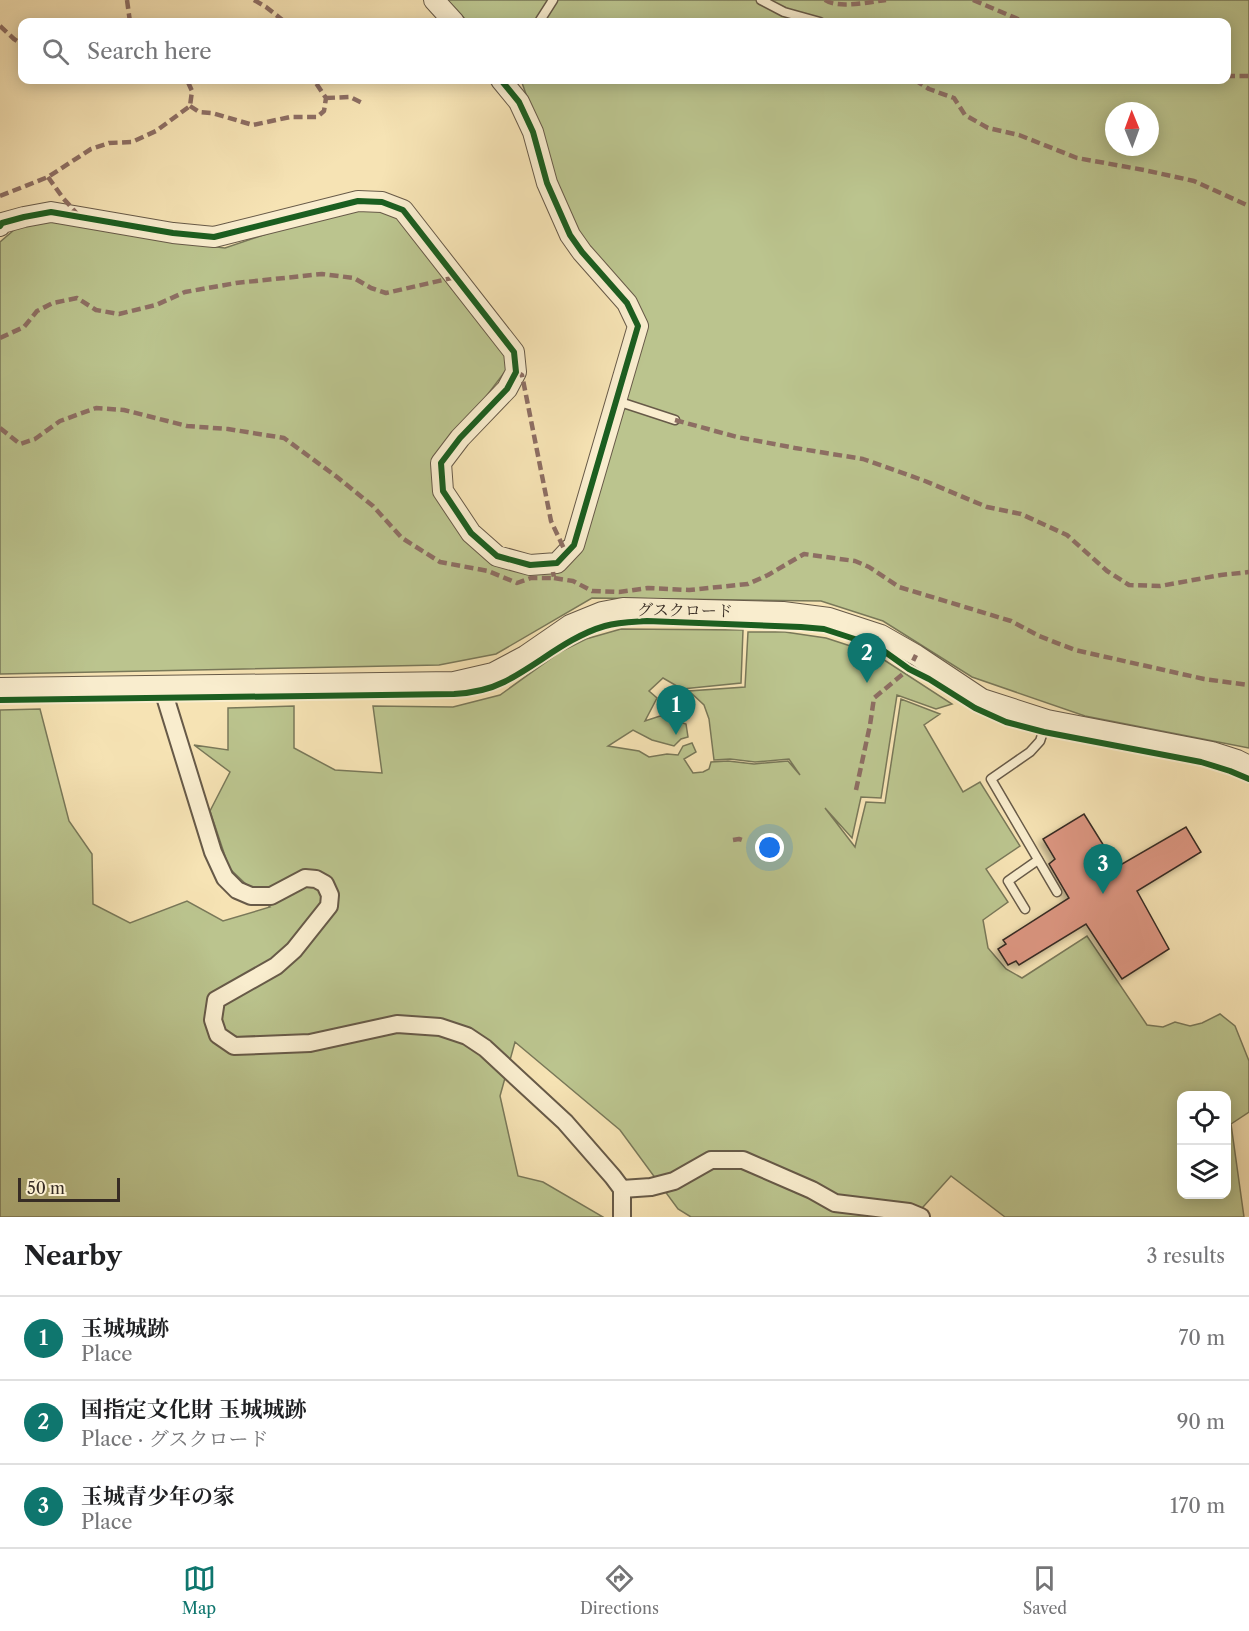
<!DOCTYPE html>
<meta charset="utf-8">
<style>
body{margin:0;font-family:"Libre Caslon Text","Noto Serif JP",serif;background:#f6f6f6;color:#202124}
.controls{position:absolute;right:18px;bottom:18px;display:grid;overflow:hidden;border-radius:12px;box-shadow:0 3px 15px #0003}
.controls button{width:54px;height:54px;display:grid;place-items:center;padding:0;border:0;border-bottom:2px solid #e0e0e0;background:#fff;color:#202124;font:30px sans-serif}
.compass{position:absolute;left:1105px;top:102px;width:54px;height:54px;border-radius:50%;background:#fff;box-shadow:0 3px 15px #0003;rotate:359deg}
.scale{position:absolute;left:18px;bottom:15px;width:102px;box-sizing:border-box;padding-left:6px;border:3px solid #372c24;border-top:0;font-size:16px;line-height:21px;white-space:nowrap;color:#372c24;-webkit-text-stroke:4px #f9edce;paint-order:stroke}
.you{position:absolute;left:770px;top:848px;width:21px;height:21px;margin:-15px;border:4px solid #fff;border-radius:50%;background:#1a73e8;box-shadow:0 0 0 9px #1a73e833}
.badge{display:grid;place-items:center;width:39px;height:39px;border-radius:50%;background:#0f766e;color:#fff;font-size:20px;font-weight:700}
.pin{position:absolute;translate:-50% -50px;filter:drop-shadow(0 2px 3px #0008)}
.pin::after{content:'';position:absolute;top:32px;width:21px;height:18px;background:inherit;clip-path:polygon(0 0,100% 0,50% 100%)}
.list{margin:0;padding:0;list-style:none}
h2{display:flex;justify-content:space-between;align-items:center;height:78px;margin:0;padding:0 24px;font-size:26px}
h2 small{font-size:20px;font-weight:400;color:#757577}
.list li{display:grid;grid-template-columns:39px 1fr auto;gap:18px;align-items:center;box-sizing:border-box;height:84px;padding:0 24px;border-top:2px solid #e0e0e0}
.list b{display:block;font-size:22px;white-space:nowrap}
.list p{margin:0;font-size:20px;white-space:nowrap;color:#757577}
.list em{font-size:20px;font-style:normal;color:#757577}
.icon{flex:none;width:33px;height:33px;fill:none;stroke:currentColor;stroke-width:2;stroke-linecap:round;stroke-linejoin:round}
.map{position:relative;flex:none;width:1249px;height:1217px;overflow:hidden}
.search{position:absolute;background:#fff;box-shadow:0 3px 15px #0003;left:18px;right:18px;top:18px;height:66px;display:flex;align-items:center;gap:15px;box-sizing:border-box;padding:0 21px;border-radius:12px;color:#757577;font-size:22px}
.sheet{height:330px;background:#fff}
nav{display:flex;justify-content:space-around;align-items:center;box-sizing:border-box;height:84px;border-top:2px solid #e0e0e0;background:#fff;font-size:16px;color:#757577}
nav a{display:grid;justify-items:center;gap:3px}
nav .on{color:#0f766e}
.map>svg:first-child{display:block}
.green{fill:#bbc48e;stroke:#797859;stroke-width:1.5;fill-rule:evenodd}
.building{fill:#db9580;stroke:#372c24;stroke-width:1.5;filter:url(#shadow)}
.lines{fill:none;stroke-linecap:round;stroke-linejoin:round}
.service-casing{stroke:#675a48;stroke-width:11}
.minor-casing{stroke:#675a48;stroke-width:20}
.tertiary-casing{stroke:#675a48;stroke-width:22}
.service{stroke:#f9edce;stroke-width:8}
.minor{stroke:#f9edce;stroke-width:16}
.tertiary{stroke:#f9edce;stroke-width:20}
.quiet{stroke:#8d6e63;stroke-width:4.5;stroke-dasharray:9 4.5;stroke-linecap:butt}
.cycleway-casing{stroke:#f9edce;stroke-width:10}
.cycleway{stroke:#1b5e20;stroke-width:6}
.labels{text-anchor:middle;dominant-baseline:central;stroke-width:5;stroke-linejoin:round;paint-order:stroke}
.street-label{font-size:16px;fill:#372c24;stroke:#f9edce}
</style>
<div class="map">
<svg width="1249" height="1217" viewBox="0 0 1249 1217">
<defs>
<filter id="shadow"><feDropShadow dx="-4" dy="4" stdDeviation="3" flood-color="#0004"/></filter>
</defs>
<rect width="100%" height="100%" fill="#f6e3b4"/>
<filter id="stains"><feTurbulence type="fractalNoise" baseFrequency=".00333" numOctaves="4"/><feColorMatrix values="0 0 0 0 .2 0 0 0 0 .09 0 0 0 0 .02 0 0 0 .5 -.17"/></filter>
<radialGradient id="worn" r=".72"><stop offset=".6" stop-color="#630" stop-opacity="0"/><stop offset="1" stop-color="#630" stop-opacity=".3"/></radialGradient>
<g class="green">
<path d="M447 0H1249V748L1085 716 972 677 883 621 821 601 592 598 496 654 439 665 0 674V242L21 224 61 221 160 240 225 248 326 214 382 208 407 225 504 344 507 369 472 415 439 450 466 541 493 565 528 573 563 566 646 332 571 222 521 80H1226V22H468ZM1114 111H1150V147H1114Z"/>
<path d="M621 629 743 630 741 683 682 689 663 678 649 691 657 698 645 721 660 716 686 724 688 737 681 739 674 746 652 740 633 730 608 746 639 751 649 757 667 754 678 755 683 746 692 743 696 752 684 759 693 773 703 772 709 769 711 762 728 761 754 764 788 761 800 775 789 759 755 762 730 759 714 760 709 719 704 705 689 691 745 687 748 632H785L826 638 875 654 952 704 936 709 897 695 881 798 861 797 852 838 825 808 855 847 866 802 885 803 901 699 940 714 924 725 963 792 980 782 1020 846 986 869 1008 902 983 920 988 948 1006 969 1022 978 1087 936 1147 1025 1163 1027 1175 1022 1190 1026 1202 1023 1220 1014 1235 1026 1249 1061V1112L1231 1124 1244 1217H1005L951 1176 914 1217H691L678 1209 620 1130 515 1042 500 1096 518 1176 543 1182 603 1217H0V710L40 709 69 821 92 854 93 904 130 923 187 901 223 921 270 907 229 868 210 811 230 772 194 745 228 750V708L294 706V748L335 770 382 773 373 706 453 707 500 695 560 652 586 639ZM1182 1096H1226V1194H1182Z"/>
</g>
<path class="building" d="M1084 814 1117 867 1186 827 1201 852 1137 891 1169 949 1122 979 1086 924 1019 965 1016 961 1008 965 998 949 1006 944 1003 940 1069 898 1049 864 1055 859 1043 839Z"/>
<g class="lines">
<defs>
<g id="service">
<path d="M761 0 784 12 820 22"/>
<path d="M539 22 553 0"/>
<path d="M617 401 675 420"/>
<path d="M1047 720 1040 741 1030 752 991 779 1057 892"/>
<path d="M1025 909 1008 881 1038 860"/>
</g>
<g id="minor">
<path d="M162 687 213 852 225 878 237 890 251 896H271L305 878 316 879 325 884 330 895 329 906 294 950 276 966 216 1000 213 1020 218 1035 234 1046 310 1043 397 1024 440 1027 467 1036 485 1048 565 1122 613 1177 622 1189V1217"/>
<path d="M622 1189 651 1187 674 1181 711 1160H743L812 1190 835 1203 909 1212 921 1217"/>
</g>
<g id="tertiary">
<path d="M434 0 454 22"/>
<path d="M0 226 2 223 24 217 51 212 173 233 214 237 358 201 382 202 403 210 514 352 516 372 507 389 460 438 441 463 443 491 471 533 497 556 530 565 557 563 574 545 638 326 627 303 582 252 570 235 547 183 533 132 519 102 501 80"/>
<path d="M0 688 454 682 493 673 525 656 570 625 602 612 623 608 783 612 829 618 881 635 916 655 982 699 1047 720 1212 752 1237 760 1249 766"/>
</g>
</defs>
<use href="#service" class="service-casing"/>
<use href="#minor" class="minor-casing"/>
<use href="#tertiary" class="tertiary-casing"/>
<use href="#service" class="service"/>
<use href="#minor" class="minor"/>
<use href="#tertiary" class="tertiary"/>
<g class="quiet">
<path d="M127 0 130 22"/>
<path d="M254 0 266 7 285 22"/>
<path d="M825 0C838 9 869 2 886 0"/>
<path d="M973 0 1025 22"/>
<path d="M0 26 14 39 22 44"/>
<path d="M1226 76H1249"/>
<path d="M915 80 929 89 954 98 965 115 988 128 1019 135 1077 158 1144 170 1194 181 1249 206"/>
<path d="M326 98 350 97 364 104"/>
<path d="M190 106 199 112 212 113 253 125 290 117H317L324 111 326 98 314 80"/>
<path d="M48 177 63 198 79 216"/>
<path d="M0 196 48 177 91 149 109 143 132 142 156 131 190 106 192 91 187 80"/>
<path d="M0 338 24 327 37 311 53 303 77 298 96 310 119 314 156 305 185 292 236 283 322 274 354 278 371 288 386 293 456 277"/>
<path d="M516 372 522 375 551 521 566 553"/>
<path d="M675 420 737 437 795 448 863 459 925 481 987 507 1021 514 1067 535 1107 571 1129 585 1160 586 1221 575 1249 572"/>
<path d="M0 428 20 444 35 439 60 421 96 408 124 410 187 426 228 429 284 438 337 477 373 506 402 538 440 562 488 571 517 583 531 578H554L553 572"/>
<path d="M554 578 573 581 592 591 619 592 648 588 689 590 748 584 768 575 804 554 855 561 869 567 899 587 1011 621 1039 636 1075 650 1204 679 1249 685"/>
<path d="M856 790 870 725 874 698 909 669 916 655"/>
<path d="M733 840 739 839 745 841"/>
</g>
<defs>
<g id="cycleway">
<path d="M0 226 2 223 24 217 51 212 173 233 214 237 358 201 382 202 403 210 514 352 516 372 507 389 460 438 441 463 443 491 471 533 497 556 530 565 557 563 574 545 638 326 627 303 582 252 570 235 547 183 533 132 519 102 501 80"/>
<path d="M0 700 454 694C472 693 488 690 504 682 538 665 567 637 605 626 619 622 633 622 647 621L801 627 824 629 864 642 881 649 909 669 929 679 975 708 1006 722 1044 732 1201 762 1230 771 1249 779"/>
</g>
</defs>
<use href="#cycleway" class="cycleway-casing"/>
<use href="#cycleway" class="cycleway"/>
</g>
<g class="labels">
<g class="street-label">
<text transform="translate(685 610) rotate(1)">グスクロード</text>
</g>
</g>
<rect width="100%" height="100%" filter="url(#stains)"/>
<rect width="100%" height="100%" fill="url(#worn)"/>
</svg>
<div class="controls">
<button><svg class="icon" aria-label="locate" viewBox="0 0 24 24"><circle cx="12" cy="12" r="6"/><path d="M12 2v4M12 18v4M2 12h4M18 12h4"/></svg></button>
<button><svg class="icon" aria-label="layers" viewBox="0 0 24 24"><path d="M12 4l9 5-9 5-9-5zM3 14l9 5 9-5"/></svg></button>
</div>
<svg class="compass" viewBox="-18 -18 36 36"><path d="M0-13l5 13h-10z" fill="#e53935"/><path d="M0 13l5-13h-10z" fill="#757577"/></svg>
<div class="scale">50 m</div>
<div class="you"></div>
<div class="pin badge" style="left:676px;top:735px">1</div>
<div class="pin badge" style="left:867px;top:683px">2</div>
<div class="pin badge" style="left:1103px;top:894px">3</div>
<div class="search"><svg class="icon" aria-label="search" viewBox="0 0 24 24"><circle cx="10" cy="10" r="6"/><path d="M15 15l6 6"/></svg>Search here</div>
</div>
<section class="sheet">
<h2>Nearby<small>3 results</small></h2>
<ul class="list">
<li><span class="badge">1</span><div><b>玉城城跡</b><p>Place</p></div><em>70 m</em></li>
<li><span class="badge">2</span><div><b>国指定文化財 玉城城跡</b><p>Place · グスクロード</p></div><em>90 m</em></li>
<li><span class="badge">3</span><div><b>玉城青少年の家</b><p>Place</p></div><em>170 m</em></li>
</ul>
</section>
<nav>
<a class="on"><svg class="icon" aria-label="map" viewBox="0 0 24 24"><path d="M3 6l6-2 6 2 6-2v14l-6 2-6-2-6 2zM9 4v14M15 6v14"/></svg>Map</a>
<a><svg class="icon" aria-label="directions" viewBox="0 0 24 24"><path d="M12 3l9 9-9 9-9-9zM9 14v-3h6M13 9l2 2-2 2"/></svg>Directions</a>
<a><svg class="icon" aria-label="saved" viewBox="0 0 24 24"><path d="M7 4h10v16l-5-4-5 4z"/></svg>Saved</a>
</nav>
